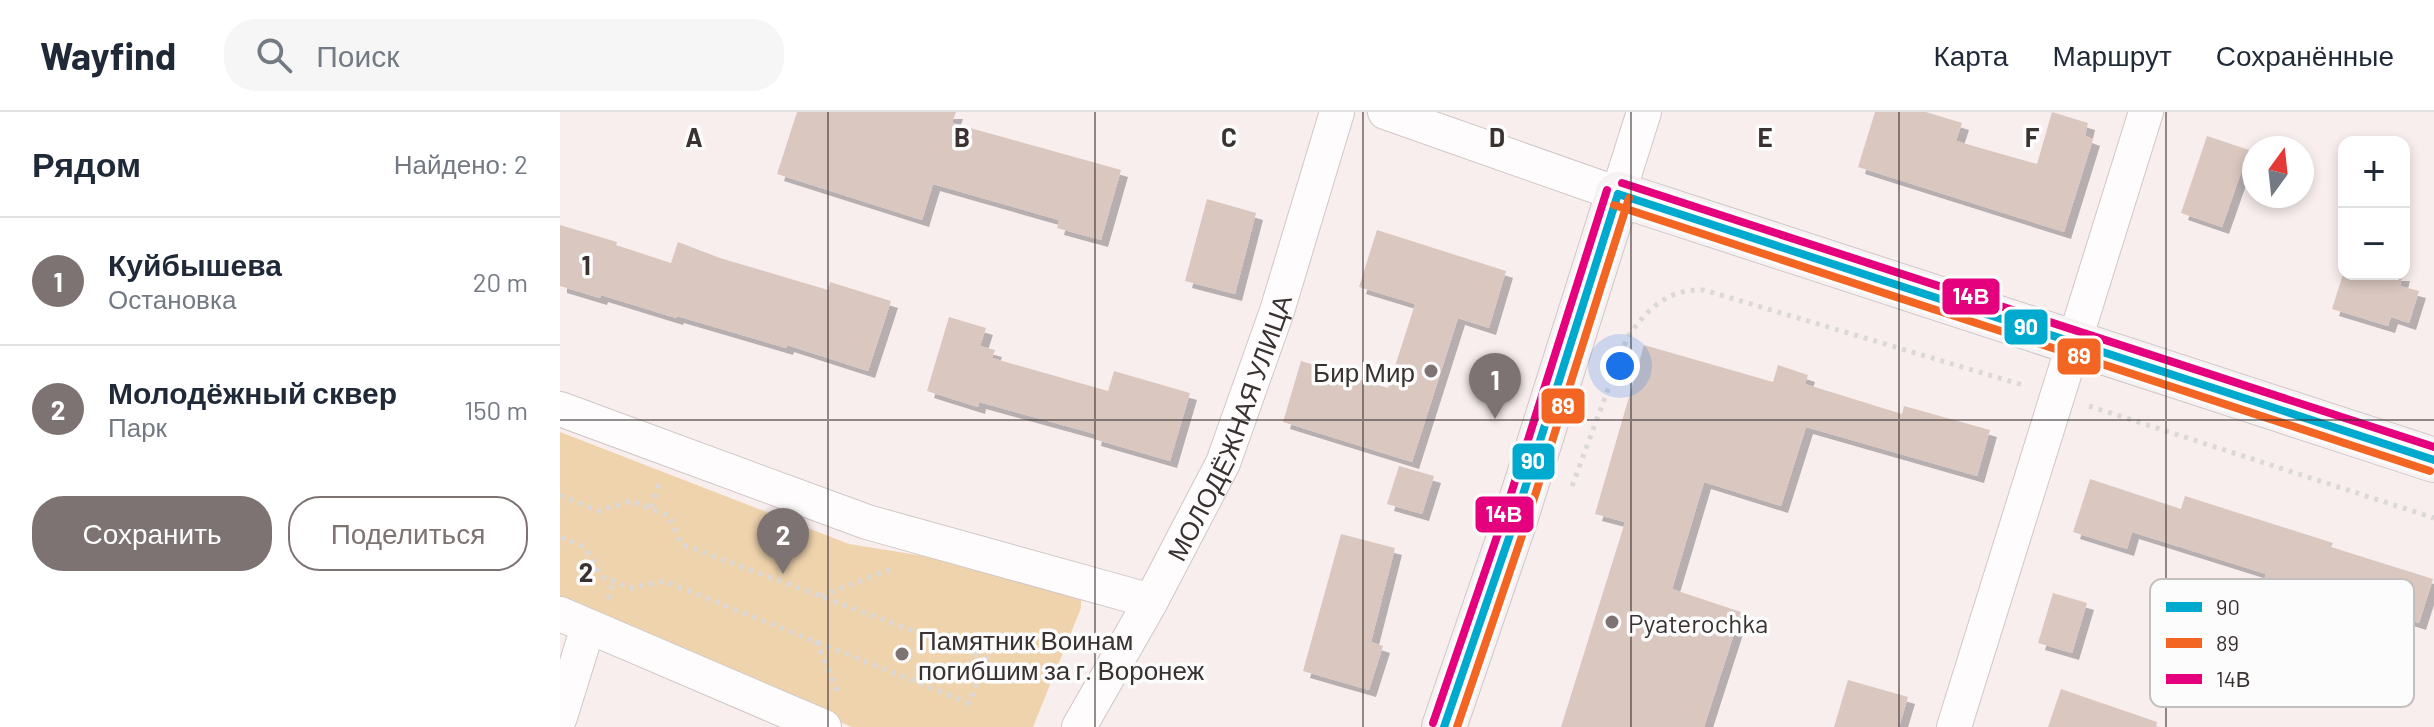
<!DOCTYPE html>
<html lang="ru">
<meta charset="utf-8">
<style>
body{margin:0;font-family:Barlow,sans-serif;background:#f6f6f7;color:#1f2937}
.controls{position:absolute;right:24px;top:24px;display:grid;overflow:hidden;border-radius:16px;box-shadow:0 4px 12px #0003}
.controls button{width:72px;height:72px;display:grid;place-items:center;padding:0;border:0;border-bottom:2px solid #e0e1e3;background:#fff;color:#1f2937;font:40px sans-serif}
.compass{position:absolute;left:1682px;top:24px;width:72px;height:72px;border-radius:50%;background:#fff;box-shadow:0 4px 12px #0003;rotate:15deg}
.you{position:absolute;left:1060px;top:254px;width:28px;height:28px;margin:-20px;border:6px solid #fff;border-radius:50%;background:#1a73e8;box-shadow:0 0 0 12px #1a73e833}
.badge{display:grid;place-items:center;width:52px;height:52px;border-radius:50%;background:#7d7373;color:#fff;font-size:26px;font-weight:700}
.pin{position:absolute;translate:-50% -66px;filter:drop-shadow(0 2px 4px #0008)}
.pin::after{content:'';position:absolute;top:42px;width:28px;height:24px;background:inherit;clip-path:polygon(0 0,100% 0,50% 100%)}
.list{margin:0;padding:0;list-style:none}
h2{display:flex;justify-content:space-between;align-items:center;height:104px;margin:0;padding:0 32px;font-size:34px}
h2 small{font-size:26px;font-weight:400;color:#747a83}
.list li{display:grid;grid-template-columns:52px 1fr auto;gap:24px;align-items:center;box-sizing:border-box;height:128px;padding:0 32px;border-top:2px solid #e0e1e3}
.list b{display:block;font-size:30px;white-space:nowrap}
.list p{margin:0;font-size:26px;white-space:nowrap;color:#747a83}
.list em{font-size:26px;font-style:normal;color:#747a83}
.actions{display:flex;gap:16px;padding:24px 32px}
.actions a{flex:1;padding:18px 0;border:2px solid #7d7373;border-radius:32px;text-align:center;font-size:28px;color:#7d7373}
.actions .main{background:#7d7373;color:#fff}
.icon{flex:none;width:44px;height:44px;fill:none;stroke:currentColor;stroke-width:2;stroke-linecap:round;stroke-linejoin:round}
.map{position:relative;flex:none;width:1874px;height:615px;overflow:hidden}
header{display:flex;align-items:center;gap:48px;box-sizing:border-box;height:112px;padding:0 40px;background:#fff;border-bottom:2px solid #e0e1e3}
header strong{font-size:38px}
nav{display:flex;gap:44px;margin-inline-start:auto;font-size:28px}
.search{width:560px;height:72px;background:#f6f6f7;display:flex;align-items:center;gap:20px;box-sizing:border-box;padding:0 28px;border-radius:32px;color:#747a83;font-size:30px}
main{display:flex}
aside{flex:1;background:#fff}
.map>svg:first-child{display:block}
.green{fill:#efd3ad}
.building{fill:#dac7c0;filter:url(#shadow)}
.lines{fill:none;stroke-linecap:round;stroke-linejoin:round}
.street-casing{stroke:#d0c7c7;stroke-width:36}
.secondary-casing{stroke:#d0c7c7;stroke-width:46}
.path{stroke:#dbd8d8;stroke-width:5;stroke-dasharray:4 6;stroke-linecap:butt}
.street{stroke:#fefcfc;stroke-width:34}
.secondary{stroke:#f6f2f4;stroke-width:44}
.bus-1-casing{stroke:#fcfcfc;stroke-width:14}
.bus-2-casing{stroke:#fcfcfc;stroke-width:14}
.bus-3-casing{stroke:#fcfcfc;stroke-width:14}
.bus-1{stroke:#00a9ce;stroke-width:8}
.bus-2{stroke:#f26522;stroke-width:8}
.bus-3{stroke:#e5007d;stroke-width:8}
.grid{fill:none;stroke:#3a3131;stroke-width:2;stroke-opacity:0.55}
.poi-dot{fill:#7d7373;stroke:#fcfcfc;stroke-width:3}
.labels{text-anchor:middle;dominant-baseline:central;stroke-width:7;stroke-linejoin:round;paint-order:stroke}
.poi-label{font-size:26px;fill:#3a3131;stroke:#fcfcfc;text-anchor:start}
.street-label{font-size:26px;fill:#3a3131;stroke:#fcfcfc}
.key{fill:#fcfcfc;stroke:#c2bfbf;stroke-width:2}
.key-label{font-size:22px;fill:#3a3131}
.grid-label{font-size:26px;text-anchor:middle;font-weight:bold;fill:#3a3131;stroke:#fcfcfc;stroke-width:7;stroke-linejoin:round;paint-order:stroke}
.line-badge{stroke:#fcfcfc;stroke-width:3}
.badge-label{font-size:22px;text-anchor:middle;font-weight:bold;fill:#fff}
</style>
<header>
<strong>Wayfind</strong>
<div class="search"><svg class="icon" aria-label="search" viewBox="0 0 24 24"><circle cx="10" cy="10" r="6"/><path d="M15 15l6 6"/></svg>Поиск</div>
<nav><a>Карта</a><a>Маршрут</a><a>Сохранённые</a></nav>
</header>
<main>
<aside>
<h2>Рядом<small>Найдено: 2</small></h2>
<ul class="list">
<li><span class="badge">1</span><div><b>Куйбышева</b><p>Остановка</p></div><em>20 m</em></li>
<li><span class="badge">2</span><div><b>Молодёжный сквер</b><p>Парк</p></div><em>150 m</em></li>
</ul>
<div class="actions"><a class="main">Сохранить</a><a>Поделиться</a></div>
</aside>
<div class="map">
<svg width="1874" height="615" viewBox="0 0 1874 615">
<defs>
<filter id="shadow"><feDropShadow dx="7" dy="7" stdDeviation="0" flood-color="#0004"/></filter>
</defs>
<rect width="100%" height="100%" fill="#f9eeee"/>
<path class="green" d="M0 320 289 432 376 446 521 486V496L473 615H292L81 529 26 495 0 484Z"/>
<g class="building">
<path d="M237 0H396L392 11 561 58 541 128 497 116 499 108 373 72 362 108 217 62Z"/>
<path d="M1315 0H1366L1402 11 1396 29 1477 52 1492 0 1528 11 1525 24 1533 27 1504 120 1298 55Z"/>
<path d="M1647 24 1689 38 1662 115 1621 101Z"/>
<path d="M647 87 696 101 675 182 625 169Z"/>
<path d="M0 113 57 130 56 133 111 151 118 130 160 146 268 178 270 170 331 189 308 259 227 233 226 236 117 204 116 206 41 183 40 186 0 174Z"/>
<path d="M817 118 946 159 929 216 898 206 852 350 723 310 741 249 828 276 855 192 799 175Z"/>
<path d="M1783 162H1843L1840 174 1859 179 1849 211 1831 205 1828 214 1772 197Z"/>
<path d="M389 205 426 216 420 234 435 238 432 246 548 279 554 259 630 281 610 349 534 327 535 322 419 290 418 295 367 279Z"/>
<path d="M1084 233 1213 270 1218 253 1248 263 1245 272 1342 302 1344 294 1430 318 1417 364 1246 315 1221 394 1144 370 1112 477 1181 500 1144 615H1001L1065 410 1035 402Z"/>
<path d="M839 354 874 364 862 402 827 392Z"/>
<path d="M1530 367 1621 397 1625 384 1773 431 1771 435 1873 467 1859 511 1757 478 1753 492 1702 475 1706 462 1572 420 1567 437 1513 420Z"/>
<path d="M781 422 835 436 811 530 823 534 809 578 743 559Z"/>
<path d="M1493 481 1527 491 1512 541 1478 531Z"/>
<path d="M1288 568 1348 585 1339 615H1274Z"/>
<path d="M1501 577 1597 610 1596 615H1488Z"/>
</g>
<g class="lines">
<defs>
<g id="street">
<path d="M825 0 1058 82 1084 0"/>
<path d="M0 297 307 410 591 489"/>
<path d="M0 502 264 615"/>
<path d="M0 605 28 515"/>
<path id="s1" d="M519 615 591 489 663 351 717 199 777 0"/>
<path d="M1394 615 1586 0"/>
</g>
<path id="secondary" d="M884 615 954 411 1058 82 1874 348"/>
</defs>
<use href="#street" class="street-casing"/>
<use href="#secondary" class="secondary-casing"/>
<g class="path">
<path d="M1529 294 1874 406"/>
<path d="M1012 374 1067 226C1086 198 1108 176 1144 178L1466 274"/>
<path d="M0 383 38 399 71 389 109 404 121 432 426 546 409 591 104 469 71 476 41 464 25 435 0 425"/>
<path d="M91 395 99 371"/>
<path d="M261 484 336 455"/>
<path d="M48 487 54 469"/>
<path d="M256 529 279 583"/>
</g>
<use href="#street" class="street"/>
<use href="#secondary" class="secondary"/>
<defs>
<g id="bus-1">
<path d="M1058 82 1874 348"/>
<path d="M884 615 954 411 1058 82"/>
</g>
<g id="bus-2">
<path d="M1054 93 1870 359"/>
<path d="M897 615 965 415 1069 86"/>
</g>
<g id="bus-3">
<path d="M1062 71 1874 335"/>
<path d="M873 611 943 407 1047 78"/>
</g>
</defs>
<use href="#bus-1" class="bus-1-casing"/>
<use href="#bus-2" class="bus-2-casing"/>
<use href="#bus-3" class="bus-3-casing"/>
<use href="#bus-1" class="bus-1"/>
<use href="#bus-2" class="bus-2"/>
<use href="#bus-3" class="bus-3"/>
</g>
<path class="grid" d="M268 0V615M535 0V615M803 0V615M1071 0V615M1339 0V615M1606 0V615M0 308H1874"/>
<g class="poi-dot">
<circle cx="871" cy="259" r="8"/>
<circle cx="1052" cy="510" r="8"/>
<circle cx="342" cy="542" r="8"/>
</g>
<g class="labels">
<g class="poi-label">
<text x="855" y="259" text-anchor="end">Бир Мир</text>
<text x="1068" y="510">Pyaterochka</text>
<text x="358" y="527">Памятник Воинам<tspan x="358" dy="30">погибшим за г. Воронеж</tspan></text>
</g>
<g class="street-label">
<text stroke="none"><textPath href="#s1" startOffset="336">МОЛОДЁЖНАЯ УЛИЦА</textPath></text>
</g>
</g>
<rect x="1590" y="467" width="264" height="128" rx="12" class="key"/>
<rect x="1606" y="490" width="36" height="10" fill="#00a9ce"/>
<rect x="1606" y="526" width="36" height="10" fill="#f26522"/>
<rect x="1606" y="562" width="36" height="10" fill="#e5007d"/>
<g class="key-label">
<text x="1656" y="503">90</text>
<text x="1656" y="539">89</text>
<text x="1656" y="575">14В</text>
</g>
<g class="grid-label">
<text x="134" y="35">A</text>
<text x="402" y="35">B</text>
<text x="669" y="35">C</text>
<text x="937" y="35">D</text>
<text x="1205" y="35">E</text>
<text x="1472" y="35">F</text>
<text x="26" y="163">1</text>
<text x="26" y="470">2</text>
</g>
<g class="line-badge">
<rect x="1381" y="165" width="60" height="39" rx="8" fill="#e5007d"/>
<rect x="1443" y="196" width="46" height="38" rx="8" fill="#00a9ce"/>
<rect x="1496" y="225" width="46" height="39" rx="8" fill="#f26522"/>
<rect x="980" y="275" width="46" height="38" rx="8" fill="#f26522"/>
<rect x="951" y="330" width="45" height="39" rx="8" fill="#00a9ce"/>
<rect x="914" y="383" width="61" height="39" rx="8" fill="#e5007d"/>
</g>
<g class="badge-label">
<text x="1411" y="192">14В</text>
<text x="1466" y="223">90</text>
<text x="1519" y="252">89</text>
<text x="1003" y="302">89</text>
<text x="973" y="357">90</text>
<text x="944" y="410">14В</text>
</g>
</svg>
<div class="controls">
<button>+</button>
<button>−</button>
</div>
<svg class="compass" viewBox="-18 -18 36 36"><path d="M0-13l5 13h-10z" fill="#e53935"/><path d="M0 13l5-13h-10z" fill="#747a83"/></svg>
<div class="you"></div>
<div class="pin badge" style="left:935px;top:307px">1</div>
<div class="pin badge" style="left:223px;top:462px">2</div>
</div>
</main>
